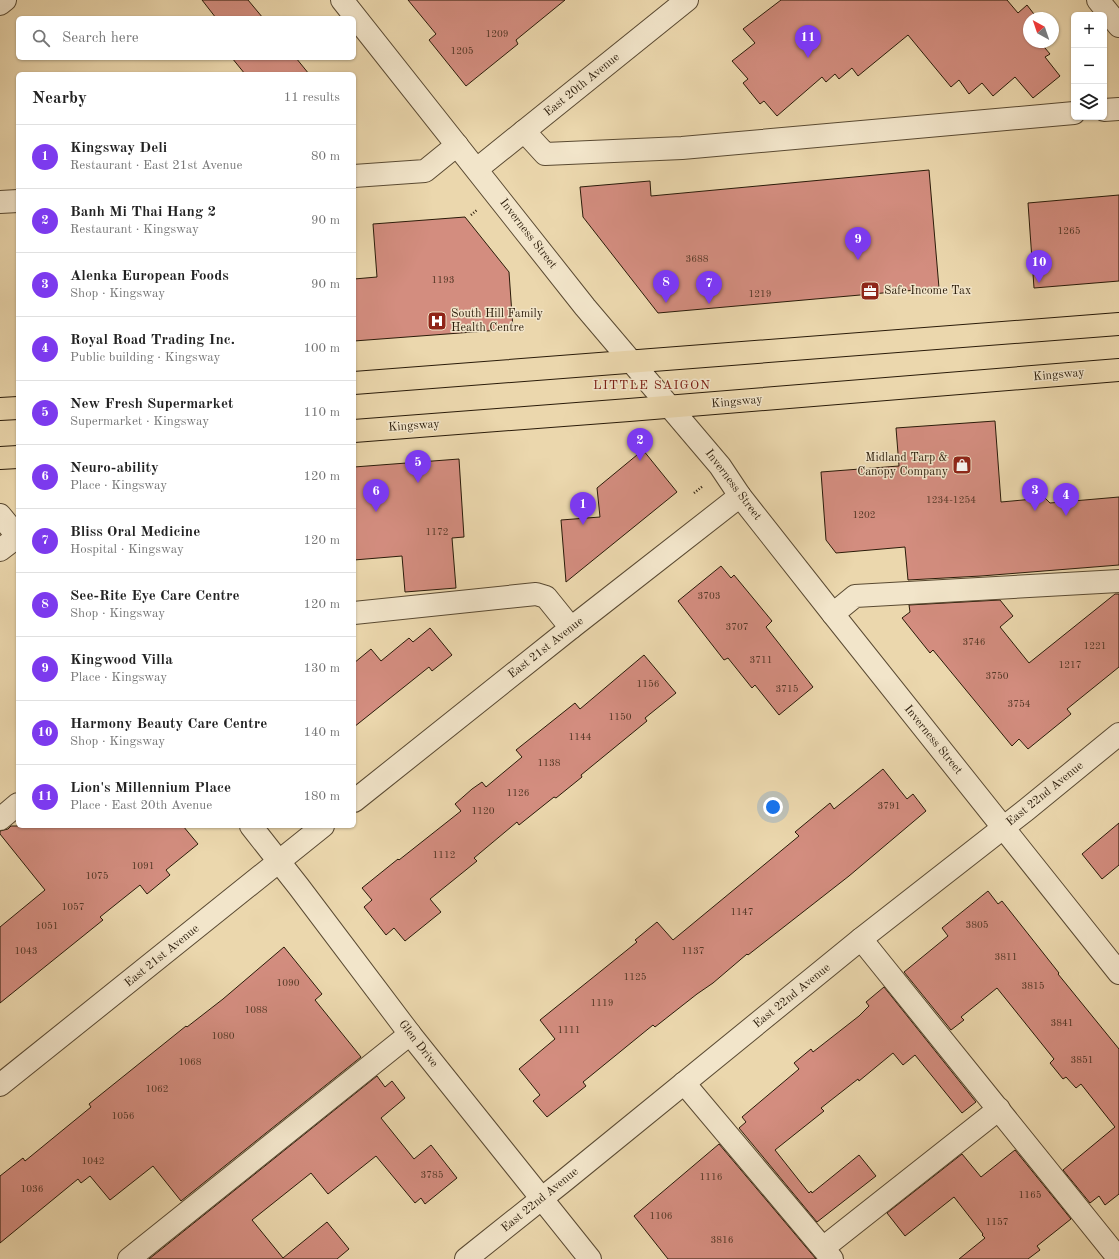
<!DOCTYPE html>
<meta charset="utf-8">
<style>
body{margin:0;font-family:"Old Standard TT",serif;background:#f2f2f2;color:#222}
.controls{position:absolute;right:12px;top:12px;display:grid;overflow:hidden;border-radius:6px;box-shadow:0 1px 3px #0004}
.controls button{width:36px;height:36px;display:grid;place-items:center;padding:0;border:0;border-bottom:1px solid #e0e0e0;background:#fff;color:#222;font:20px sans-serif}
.compass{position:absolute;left:1023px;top:12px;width:36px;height:36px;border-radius:50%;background:#fff;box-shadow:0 1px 3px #0004;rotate:320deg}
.you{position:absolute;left:773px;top:807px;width:14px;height:14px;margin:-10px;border:3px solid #fff;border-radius:50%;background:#1a73e8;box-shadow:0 0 0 6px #1a73e833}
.badge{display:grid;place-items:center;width:26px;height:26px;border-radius:50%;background:#7c3aed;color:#fff;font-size:13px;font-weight:700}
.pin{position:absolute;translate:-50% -33px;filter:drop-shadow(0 1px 2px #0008)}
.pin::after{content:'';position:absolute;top:21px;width:14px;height:12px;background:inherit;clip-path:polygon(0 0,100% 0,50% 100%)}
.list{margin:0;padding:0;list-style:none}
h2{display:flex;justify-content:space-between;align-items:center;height:52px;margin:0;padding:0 16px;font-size:17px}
h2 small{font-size:13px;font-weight:400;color:#767676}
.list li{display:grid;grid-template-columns:26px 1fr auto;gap:12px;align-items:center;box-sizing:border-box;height:64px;padding:0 16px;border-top:1px solid #e0e0e0}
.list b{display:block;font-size:15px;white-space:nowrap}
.list p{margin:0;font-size:13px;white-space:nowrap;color:#767676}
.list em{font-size:13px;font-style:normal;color:#767676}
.icon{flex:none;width:22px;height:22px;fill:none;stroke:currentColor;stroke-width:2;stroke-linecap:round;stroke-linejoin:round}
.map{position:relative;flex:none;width:1119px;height:1259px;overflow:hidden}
.search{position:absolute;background:#fff;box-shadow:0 1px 3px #0004;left:16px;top:16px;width:340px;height:44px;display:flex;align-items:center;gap:10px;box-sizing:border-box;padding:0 14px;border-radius:6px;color:#767676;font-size:15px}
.panel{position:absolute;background:#fff;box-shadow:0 1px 3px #0004;left:16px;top:72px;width:340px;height:756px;border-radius:6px}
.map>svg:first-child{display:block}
.building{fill:#d38d7f;stroke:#2a1b09}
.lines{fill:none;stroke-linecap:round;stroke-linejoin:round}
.minor-casing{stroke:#5a4a32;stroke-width:24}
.major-casing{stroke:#2a1b09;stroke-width:24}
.path{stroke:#2a1b09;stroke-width:2.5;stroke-dasharray:1 2;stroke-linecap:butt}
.minor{stroke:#f2e5ca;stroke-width:22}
.major{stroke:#ebd7ad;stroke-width:22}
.labels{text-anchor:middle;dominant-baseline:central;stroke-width:3;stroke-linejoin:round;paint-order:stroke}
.number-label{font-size:10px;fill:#543826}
.street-label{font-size:12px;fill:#2a1b09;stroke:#f2e5ca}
.poi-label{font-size:12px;fill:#2a1b09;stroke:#f2e5ca;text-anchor:start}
.neighbourhood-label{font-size:13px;letter-spacing:1px;fill:#7a1f14;stroke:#f2e5ca}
</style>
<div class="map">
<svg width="1119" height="1259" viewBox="0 0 1119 1259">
<rect width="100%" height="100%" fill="#ebd7ad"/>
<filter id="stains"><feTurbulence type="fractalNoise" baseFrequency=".005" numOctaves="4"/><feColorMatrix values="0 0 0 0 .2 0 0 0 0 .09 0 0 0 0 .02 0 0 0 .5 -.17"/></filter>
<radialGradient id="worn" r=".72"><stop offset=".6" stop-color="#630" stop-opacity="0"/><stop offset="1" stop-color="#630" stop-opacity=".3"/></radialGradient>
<g class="building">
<path d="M202 0H248L263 18H216Z"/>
<path d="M408 0H565L516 40 518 44 466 86 429 40 436 34Z"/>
<path d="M781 0H1007L1018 13 1027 5 1037 18H1029V42H1040L1050 54 1045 57 1060 76 1033 98 1015 77 993 96 982 83 969 94 959 80 951 87 908 35 858 76 852 68 839 79 835 74 826 82 822 77 777 116 764 101 760 104 743 83 748 79 732 61 755 43 743 29Z"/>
<path d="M228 58H296L309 74H245L232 58 230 60Z"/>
<path d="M929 170 939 288 658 313 583 217 580 187 650 181 651 196Z"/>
<path d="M1119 195V281L1034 288 1028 203Z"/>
<path d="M465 217 509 272 513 329 354 341V279L377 277 373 224Z"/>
<path d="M995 421 1001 502 1045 498 1050 503 1119 497V565L981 576 908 580 905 547 836 553 826 540 821 472 899 466 896 428Z"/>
<path d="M643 450 677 492 566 582 561 520 600 517 597 488Z"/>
<path d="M459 459 464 537 452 538 456 588 405 592 402 556 354 560V467Z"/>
<path d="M721 566 731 578 734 575 772 621 766 627 813 687 779 715 755 685 752 688 728 658 724 660 678 601Z"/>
<path d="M1115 594H1119V667L1067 709 1071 714 1028 749 1019 739 1012 746 933 650 930 653 902 618 910 612 909 605 1000 600 1013 616 1000 627 1029 663Z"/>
<path d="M430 628 452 655 432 671 429 667 354 727V663L371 649 381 661 409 638 413 642Z"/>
<path d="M644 655 676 693 645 718 647 721 581 775 582 777 556 798 554 797 519 825 517 822 474 858 477 861 430 899 441 912 405 941 394 928 386 935 364 907 372 900 362 888 398 859 399 860 461 811 455 804 472 789 482 782 486 787 522 757 516 750 575 703 580 709Z"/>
<path d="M883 769 907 799 913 794 926 811 849 876 748 955 747 954 713 983 697 994 655 1027 653 1025 583 1082 586 1086 547 1117 533 1101 540 1095 519 1069 555 1039 540 1020 606 967 637 942 635 940 657 922 673 940 799 836 795 832 830 803 834 809Z"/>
<path d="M1119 823V865L1102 879 1082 854Z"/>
<path d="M11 826H183L198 844 166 870 170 875 147 894 140 885 100 917 103 920 0 1003V927L45 890 0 834V831L8 829Z"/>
<path d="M988 891 998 904 1002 901 1059 973 1058 974 1119 1049V1194L1105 1205 1099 1196 1090 1203 1063 1170 1115 1127 1081 1084 1076 1088 1066 1077 1063 1079 1050 1063 1054 1059 997 988 961 1017 964 1020 951 1030 904 972 948 936 942 928Z"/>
<path d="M284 947 322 994 315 1000 361 1057 181 1201 153 1166 110 1200 90 1176 81 1183 78 1179 0 1243V1176L23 1158 25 1161 91 1107 89 1104 186 1026 187 1027 223 999Z"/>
<path d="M884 987 976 1102 962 1113 915 1055 903 1065 893 1053 859 1081 858 1079 821 1108 824 1111 775 1150 809 1193 811 1191 812 1193 859 1155 876 1176 817 1222 739 1128 746 1122 742 1117 799 1069 794 1063 811 1049 813 1052 859 1016 869 1006 866 1002Z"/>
<path d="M377 1076 385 1087 392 1081 405 1098 381 1118 414 1159 431 1145 457 1178 425 1204 421 1198 415 1203 376 1156 328 1194 311 1173 252 1220 283 1258 327 1222 349 1249 337 1259H149Z"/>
<path d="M719 1144 816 1259H668L634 1216Z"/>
<path d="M1015 1150 1071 1219 1037 1246 1040 1250 1028 1259H959L985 1238 982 1235 983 1234 954 1197 905 1236 887 1213 962 1154 981 1177Z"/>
</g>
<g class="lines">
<defs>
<g id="minor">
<path d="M342 0 585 307 720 466 740 496 833 614 1119 973"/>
<path d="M1098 0 1119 26"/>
<path d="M0 4 5 0"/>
<path d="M1104 110 1119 109"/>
<path d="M524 131 545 154 682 148 1074 113"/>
<path d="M477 169 687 0"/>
<path d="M354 176 425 171 457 145"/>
<path d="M0 202 18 201"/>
<path d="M0 515 18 537"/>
<path d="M0 550 17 537"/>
<path d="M354 613 536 594 546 597 571 628"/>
<path d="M833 614 855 596 1119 581"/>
<path d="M354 801 571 628 740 496"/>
<path d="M0 819 18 804"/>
<path d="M251 826 299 887 410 1034 590 1259"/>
<path d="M861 939 1119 1259"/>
<path d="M684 1083 832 1259"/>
<path d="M0 1085 323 826"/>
<path d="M823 1248 999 1109"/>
<path d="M129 1259 410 1034"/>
<path d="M466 1259 565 1180 861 939 1026 810 1119 734"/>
</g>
<g id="major">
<path d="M354 383 1119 324"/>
<path d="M0 409 18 408"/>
<path d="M354 431 629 410 1119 370"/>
<path d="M0 458 18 457"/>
</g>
</defs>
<use href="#minor" class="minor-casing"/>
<use href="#major" class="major-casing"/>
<g class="path">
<path d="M471 215 477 210"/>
<path d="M694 493 703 486"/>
</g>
<use href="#minor" class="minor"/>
<use href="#major" class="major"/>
</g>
<defs>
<symbol id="office-square" viewBox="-11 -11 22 22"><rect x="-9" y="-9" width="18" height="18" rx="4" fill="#8f2418" stroke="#f2e5ca"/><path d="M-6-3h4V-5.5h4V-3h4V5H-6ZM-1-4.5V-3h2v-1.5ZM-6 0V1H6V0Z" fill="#fff"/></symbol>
<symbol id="hospital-square" viewBox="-11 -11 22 22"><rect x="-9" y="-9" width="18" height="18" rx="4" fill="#8f2418" stroke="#f2e5ca"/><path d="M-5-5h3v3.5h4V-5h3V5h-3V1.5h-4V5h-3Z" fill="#fff"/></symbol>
<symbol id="shop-square" viewBox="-11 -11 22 22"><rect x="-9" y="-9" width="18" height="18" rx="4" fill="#8f2418" stroke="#f2e5ca"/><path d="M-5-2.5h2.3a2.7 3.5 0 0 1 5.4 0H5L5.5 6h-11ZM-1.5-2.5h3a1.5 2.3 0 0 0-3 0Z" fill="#fff"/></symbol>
</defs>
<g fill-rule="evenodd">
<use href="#office-square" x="859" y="280" width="22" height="22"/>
<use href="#hospital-square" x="426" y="310" width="22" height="22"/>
<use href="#shop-square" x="951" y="454" width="22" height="22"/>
</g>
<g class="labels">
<g class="number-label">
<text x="497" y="34">1209</text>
<text x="462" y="51">1205</text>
<text x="1069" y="231">1265</text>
<text x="697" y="259">3688</text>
<text x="443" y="280">1193</text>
<text x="760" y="294">1219</text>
<text x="951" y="500">1234-1254</text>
<text x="864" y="515">1202</text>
<text x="437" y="532">1172</text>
<text x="709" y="596">3703</text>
<text x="737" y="627">3707</text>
<text x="974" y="642">3746</text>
<text x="1095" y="646">1221</text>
<text x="761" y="660">3711</text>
<text x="1070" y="665">1217</text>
<text x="997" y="676">3750</text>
<text x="648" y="684">1156</text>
<text x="787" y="689">3715</text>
<text x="1019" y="704">3754</text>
<text x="620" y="717">1150</text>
<text x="580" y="737">1144</text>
<text x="549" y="763">1138</text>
<text x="518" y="793">1126</text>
<text x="889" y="806">3791</text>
<text x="483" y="811">1120</text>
<text x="444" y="855">1112</text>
<text x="143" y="866">1091</text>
<text x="97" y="876">1075</text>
<text x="73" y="907">1057</text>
<text x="742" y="912">1147</text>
<text x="977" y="925">3805</text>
<text x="47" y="926">1051</text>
<text x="26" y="951">1043</text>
<text x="693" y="951">1137</text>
<text x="1006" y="957">3811</text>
<text x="635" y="977">1125</text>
<text x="288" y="983">1090</text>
<text x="1033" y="986">3815</text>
<text x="602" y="1003">1119</text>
<text x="256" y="1010">1088</text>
<text x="1062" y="1023">3841</text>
<text x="569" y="1030">1111</text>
<text x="223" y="1036">1080</text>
<text x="1082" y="1060">3851</text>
<text x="190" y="1062">1068</text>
<text x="157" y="1089">1062</text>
<text x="123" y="1116">1056</text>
<text x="93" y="1161">1042</text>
<text x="432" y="1175">3785</text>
<text x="711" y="1177">1116</text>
<text x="32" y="1189">1036</text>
<text x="1030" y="1195">1165</text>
<text x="661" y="1216">1106</text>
<text x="997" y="1222">1157</text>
<text x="722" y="1240">3816</text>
</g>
<g class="street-label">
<text transform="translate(582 85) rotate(-39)">East 20th Avenue</text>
<text transform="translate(528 234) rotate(52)">Inverness Street</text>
<text transform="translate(1059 375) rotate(-5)">Kingsway</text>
<text transform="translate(737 402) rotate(-5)">Kingsway</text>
<text transform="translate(414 426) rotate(-4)">Kingsway</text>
<text transform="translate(733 485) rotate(53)">Inverness Street</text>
<text transform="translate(546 648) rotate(-38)">East 21st Avenue</text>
<text transform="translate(933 740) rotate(51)">Inverness Street</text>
<text transform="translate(1045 794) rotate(-39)">East 22nd Avenue</text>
<text transform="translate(162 956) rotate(-39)">East 21st Avenue</text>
<text transform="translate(792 996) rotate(-39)">East 22nd Avenue</text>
<text transform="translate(418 1044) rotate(52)">Glen Drive</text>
<text transform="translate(540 1200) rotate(-39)">East 22nd Avenue</text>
</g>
<g class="poi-label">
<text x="884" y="291">Safe Income Tax</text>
<text x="451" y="314">South Hill Family<tspan x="451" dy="14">Health Centre</tspan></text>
<text x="948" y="458" text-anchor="end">Midland Tarp &amp;<tspan x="948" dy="14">Canopy Company</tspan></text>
</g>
<g class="neighbourhood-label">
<text x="652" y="385">LITTLE SAIGON</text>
</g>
</g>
<rect width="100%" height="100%" filter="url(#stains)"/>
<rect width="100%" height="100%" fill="url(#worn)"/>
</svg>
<div class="controls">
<button>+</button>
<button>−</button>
<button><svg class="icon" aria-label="layers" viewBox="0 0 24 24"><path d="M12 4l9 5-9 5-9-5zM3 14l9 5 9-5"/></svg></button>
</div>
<svg class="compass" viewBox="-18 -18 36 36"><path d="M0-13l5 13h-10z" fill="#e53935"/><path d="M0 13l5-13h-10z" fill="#767676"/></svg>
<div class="you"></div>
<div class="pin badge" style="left:583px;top:525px">1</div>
<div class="pin badge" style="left:640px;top:461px">2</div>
<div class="pin badge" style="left:1035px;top:511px">3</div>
<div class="pin badge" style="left:1066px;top:516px">4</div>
<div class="pin badge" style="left:418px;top:483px">5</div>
<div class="pin badge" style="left:376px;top:512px">6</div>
<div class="pin badge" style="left:709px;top:304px">7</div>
<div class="pin badge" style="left:666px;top:303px">8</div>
<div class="pin badge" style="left:858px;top:260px">9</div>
<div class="pin badge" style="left:1039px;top:283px">10</div>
<div class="pin badge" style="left:808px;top:58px">11</div>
<div class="search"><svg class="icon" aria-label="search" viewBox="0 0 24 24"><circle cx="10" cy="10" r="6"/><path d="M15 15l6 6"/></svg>Search here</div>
<section class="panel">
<h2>Nearby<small>11 results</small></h2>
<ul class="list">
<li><span class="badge">1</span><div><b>Kingsway Deli</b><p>Restaurant · East 21st Avenue</p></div><em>80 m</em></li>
<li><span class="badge">2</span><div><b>Banh Mi Thai Hang 2</b><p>Restaurant · Kingsway</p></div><em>90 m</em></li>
<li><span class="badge">3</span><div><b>Alenka European Foods</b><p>Shop · Kingsway</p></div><em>90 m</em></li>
<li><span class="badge">4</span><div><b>Royal Road Trading Inc.</b><p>Public building · Kingsway</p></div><em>100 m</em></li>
<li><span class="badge">5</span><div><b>New Fresh Supermarket</b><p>Supermarket · Kingsway</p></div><em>110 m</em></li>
<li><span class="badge">6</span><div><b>Neuro-ability</b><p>Place · Kingsway</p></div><em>120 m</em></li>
<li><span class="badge">7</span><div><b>Bliss Oral Medicine</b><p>Hospital · Kingsway</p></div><em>120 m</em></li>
<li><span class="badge">8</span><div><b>See-Rite Eye Care Centre</b><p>Shop · Kingsway</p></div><em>120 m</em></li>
<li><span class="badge">9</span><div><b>Kingwood Villa</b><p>Place · Kingsway</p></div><em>130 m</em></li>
<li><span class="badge">10</span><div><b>Harmony Beauty Care Centre</b><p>Shop · Kingsway</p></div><em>140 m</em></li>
<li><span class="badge">11</span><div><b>Lion's Millennium Place</b><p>Place · East 20th Avenue</p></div><em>180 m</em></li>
</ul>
</section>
</div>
